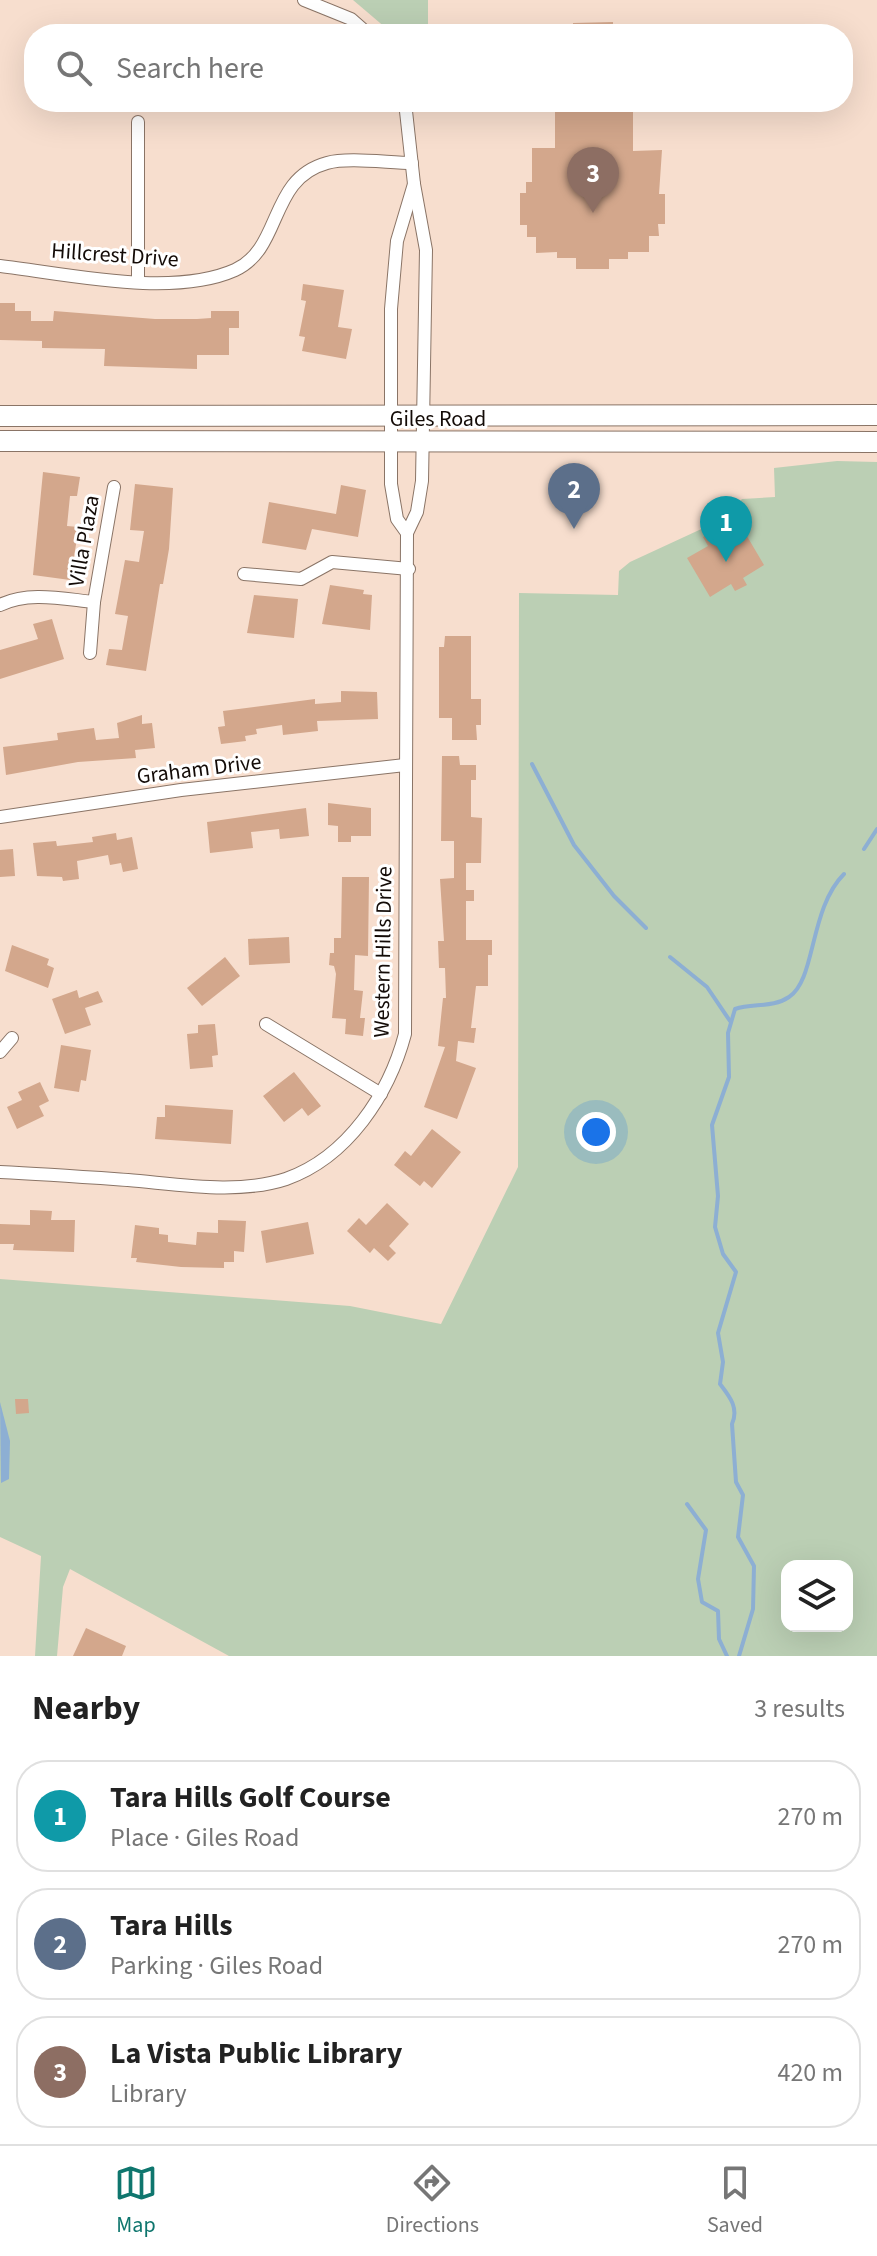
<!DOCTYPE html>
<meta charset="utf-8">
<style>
body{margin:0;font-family:"Source Sans 3",sans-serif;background:#f6f6f6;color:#222}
.controls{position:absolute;right:24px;bottom:24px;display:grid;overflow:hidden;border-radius:16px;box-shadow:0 8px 32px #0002}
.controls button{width:72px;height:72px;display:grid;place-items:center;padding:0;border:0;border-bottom:2px solid #e0e0e0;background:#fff;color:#222;font:40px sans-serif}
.you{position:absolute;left:596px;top:1132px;width:28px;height:28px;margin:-20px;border:6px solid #fff;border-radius:50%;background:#1a73e8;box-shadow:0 0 0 12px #1a73e833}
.badge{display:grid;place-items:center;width:52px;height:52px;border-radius:50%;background:#0f766e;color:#fff;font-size:26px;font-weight:700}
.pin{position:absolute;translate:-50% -66px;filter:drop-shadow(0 2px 4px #0008)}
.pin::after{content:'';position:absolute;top:42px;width:28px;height:24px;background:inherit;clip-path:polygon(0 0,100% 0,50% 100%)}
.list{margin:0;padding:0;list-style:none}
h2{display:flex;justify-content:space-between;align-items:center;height:104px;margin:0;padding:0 32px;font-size:34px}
h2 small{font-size:26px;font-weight:400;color:#767676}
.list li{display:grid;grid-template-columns:52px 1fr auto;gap:24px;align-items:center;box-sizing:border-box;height:112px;margin:0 16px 16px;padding:0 16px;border:2px solid #e0e0e0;border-radius:32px}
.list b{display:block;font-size:30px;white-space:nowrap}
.list p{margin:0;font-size:26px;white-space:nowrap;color:#767676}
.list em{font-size:26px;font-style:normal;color:#767676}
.icon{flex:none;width:44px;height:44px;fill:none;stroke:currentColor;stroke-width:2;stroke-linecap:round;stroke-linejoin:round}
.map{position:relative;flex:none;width:877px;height:1656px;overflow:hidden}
.search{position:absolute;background:#fff;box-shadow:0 8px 32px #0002;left:24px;right:24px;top:24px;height:88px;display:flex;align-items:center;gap:20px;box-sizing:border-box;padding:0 28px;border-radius:32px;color:#767676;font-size:30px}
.sheet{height:488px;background:#fff}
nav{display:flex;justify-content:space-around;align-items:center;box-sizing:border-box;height:112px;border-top:2px solid #e0e0e0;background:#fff;font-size:22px;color:#767676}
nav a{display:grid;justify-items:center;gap:4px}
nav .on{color:#0f766e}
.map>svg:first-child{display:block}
.green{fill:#bbcfb4;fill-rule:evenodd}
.water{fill:#8dafd3}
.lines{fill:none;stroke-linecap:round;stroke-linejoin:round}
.stream{stroke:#8dafd3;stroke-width:4}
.building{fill:#d3a78c}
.street-casing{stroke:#8a7466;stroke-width:14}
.primary-casing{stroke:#8a7466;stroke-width:22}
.street{stroke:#fff;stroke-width:12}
.primary{stroke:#fff;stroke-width:20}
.labels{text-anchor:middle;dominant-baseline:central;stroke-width:6;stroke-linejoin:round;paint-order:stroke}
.street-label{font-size:22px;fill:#130b07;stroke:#fff}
</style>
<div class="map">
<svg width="877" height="1656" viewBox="0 0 877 1656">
<rect width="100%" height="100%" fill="#f7dece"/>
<g class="green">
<path d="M353 0H428V34H393Z"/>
<path d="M837 461 877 462V1656H229L70 1569 63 1587 57 1656H35L41 1556 0 1537V1279L350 1306 441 1324 518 1167 519 593 618 595 619 571 630 562 723 519 742 499 775 497 774 468ZM787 1566H847V1626H787Z"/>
</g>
<path class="water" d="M0 1402 10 1441 9 1479 1 1483Z"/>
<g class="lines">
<g class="stream">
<path d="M532 764 574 845 614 896 646 928"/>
<path d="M864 849 877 829"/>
<path d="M670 957 707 987 730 1021"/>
<path d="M687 1504 706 1530 698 1579 702 1602 718 1611 719 1639 727 1656"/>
<path d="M739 1656 753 1609 754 1566 738 1537 743 1495 736 1482 732 1424C739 1408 730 1397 720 1384L723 1362 718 1333 736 1272 723 1254 715 1227 718 1196 712 1125 729 1077 728 1033 735 1009C753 1003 773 1008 789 997 816 980 809 909 844 874"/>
</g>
</g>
<g class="building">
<path d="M613 22V34H573V23Z"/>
<path d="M555 102H633V151L662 150 659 194H665V224H658L659 236H649V252H628V259H609V269H576V258H557V252L536 253V237H527V225H520V193H526V182H532V148H555Z"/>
<path d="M303 284 344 290 338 327 352 329 346 359 302 351 305 337 299 336 306 301 301 300Z"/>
<path d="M0 303H15V311H31V321H53L54 311 155 319H197L211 318V311H239V328H229V355H197V369L104 366 105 349 42 348V341L0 340Z"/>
<path d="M43 472 80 477 77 496H70L67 526 79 527 70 580 33 575Z"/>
<path d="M135 484 173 488 169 549 163 584H160L146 671 106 665 109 649 122 650 128 616 115 614 118 598 125 560 139 562 144 531 130 530Z"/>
<path d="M341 485 366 490 358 537 312 529 306 550 262 543 269 502 336 514Z"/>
<path d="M741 526 764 565 743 578 747 585 735 591 731 584 710 597 687 558 708 546 703 537 716 530 721 539Z"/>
<path d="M330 585 364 590 363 594 372 595 370 630 322 624Z"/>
<path d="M254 595 298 599 294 638 247 633Z"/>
<path d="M52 619 64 659 0 679V650L38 639 33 624Z"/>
<path d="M445 636H471V699H481V725H476L477 740H452V718H439V647H444Z"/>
<path d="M341 691 377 692 378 719 317 721 318 731 283 735 282 725 256 729 257 734 245 736 246 741 221 744 218 727 225 726 223 711 315 699V704L341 702Z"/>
<path d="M142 715V724L152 723 155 748 135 750 136 758 78 762 6 775 3 747 58 740 57 733 94 728 96 740 119 738 117 723Z"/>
<path d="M442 756H459L460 765H476V780H471V817L482 818 481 863H466V890H474V901H466V940H492V955H488V986H476L471 1028H476L474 1043 458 1041 456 1061 476 1068 457 1119 424 1107 445 1047 438 1046 443 998H446L445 968H439L438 941H444L440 879 454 878V841H441Z"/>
<path d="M328 803 371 808V836H351V842H338V826L328 825Z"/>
<path d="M306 808 309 836 280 839 279 829 251 832 253 848 210 853 207 822Z"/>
<path d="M116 833 117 840 132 837 138 869 123 872 121 863 110 865 108 855 77 861 79 879 63 881 62 877 37 876 33 843 56 841 57 846 93 842 92 837Z"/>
<path d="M13 849 15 876 0 877V850Z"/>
<path d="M342 877H369L368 956 355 955 354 990 363 991 360 1018H365L363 1036 345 1034 346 1019 332 1018 336 974 334 966 329 965 330 953H334V938H341Z"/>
<path d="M289 937 290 963 249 965 248 939Z"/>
<path d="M12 945 49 959 47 965 54 968 48 988 5 971Z"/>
<path d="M225 957 240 976 202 1006 187 988Z"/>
<path d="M77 990 79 998 98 991 103 1002 85 1008 91 1025 65 1034 52 999Z"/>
<path d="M215 1024 218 1055 212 1056 213 1067 190 1069 187 1034 198 1033V1025Z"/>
<path d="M61 1045 91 1050 86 1081 81 1080 79 1092 54 1088Z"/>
<path d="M294 1072 321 1106 308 1116 302 1108 284 1122 263 1096Z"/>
<path d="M40 1082 49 1101 39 1106 44 1116 17 1129 7 1107 22 1100 18 1092Z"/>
<path d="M165 1105 233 1110 231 1144 155 1139 157 1117H165Z"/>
<path d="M432 1129 461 1152 432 1188 424 1181 420 1186 394 1165 405 1151 411 1156Z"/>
<path d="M387 1203 409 1224 389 1246 396 1253 388 1261 374 1248 370 1253 347 1231 359 1218 366 1225Z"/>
<path d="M30 1210 52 1211 51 1220H75L74 1252 13 1250 14 1244H0V1224L30 1225Z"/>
<path d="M218 1220 246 1221 244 1252 234 1251V1262H224V1268L181 1267 136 1262 137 1258H131L135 1225 159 1228V1234L168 1235V1242L196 1245 197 1232 218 1233Z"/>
<path d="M308 1222 314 1254 266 1263 261 1231Z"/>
<path d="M15 1399H28L29 1413 16 1414Z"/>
<path d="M86 1628 126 1646 122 1656H73Z"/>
</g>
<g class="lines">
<defs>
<g id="street">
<path d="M304 0 351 19 368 34"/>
<path d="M0 266C68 274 172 298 235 270 283 248 268 179 327 163 348 157 389 163 412 163"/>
<path d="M138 281V122"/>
<path d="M407 533 397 519 391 484V309L397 241 414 184"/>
<path d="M244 574 301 579 332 562 409 569"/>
<path d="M0 605C29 591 63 599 94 602"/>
<path d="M90 653 94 602 114 487"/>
<path d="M0 817 181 790 405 765"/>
<path d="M266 1024 381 1094"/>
<path d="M0 1052 12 1038"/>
<path d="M0 1172C43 1174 85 1177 128 1180 177 1184 238 1195 286 1179 348 1157 389 1094 405 1034L407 533 417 512 422 481 426 250 414 184 405 102"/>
</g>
<g id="primary">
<path d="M0 416 877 415"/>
<path d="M0 441 877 442"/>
</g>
</defs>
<use href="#street" class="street-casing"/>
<use href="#primary" class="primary-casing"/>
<use href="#street" class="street"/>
<use href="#primary" class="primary"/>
</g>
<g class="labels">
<g class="street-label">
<text transform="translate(115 255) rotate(4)">Hillcrest Drive</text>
<text x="438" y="419">Giles Road</text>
<text transform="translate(84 541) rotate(-80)">Villa Plaza</text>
<text transform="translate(199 769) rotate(-7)">Graham Drive</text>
<text transform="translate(383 952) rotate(-89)">Western Hills Drive</text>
</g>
</g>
</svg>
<div class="controls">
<button><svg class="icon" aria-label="layers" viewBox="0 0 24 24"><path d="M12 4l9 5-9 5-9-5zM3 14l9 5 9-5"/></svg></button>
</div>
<div class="you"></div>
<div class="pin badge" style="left:726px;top:562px;background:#0f9aa8">1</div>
<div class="pin badge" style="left:574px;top:529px;background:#5c6f8a">2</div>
<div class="pin badge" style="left:593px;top:213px;background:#8d6e63">3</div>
<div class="search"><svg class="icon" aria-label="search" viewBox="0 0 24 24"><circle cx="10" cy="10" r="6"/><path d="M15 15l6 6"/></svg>Search here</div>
</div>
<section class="sheet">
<h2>Nearby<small>3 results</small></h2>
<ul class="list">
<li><span class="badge" style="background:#0f9aa8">1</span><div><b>Tara Hills Golf Course</b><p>Place · Giles Road</p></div><em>270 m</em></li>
<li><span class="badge" style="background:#5c6f8a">2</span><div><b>Tara Hills</b><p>Parking · Giles Road</p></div><em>270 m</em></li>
<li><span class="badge" style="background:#8d6e63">3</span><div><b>La Vista Public Library</b><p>Library</p></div><em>420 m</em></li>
</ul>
</section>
<nav>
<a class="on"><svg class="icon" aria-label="map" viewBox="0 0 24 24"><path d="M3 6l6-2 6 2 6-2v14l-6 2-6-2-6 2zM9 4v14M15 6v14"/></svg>Map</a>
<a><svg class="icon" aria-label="directions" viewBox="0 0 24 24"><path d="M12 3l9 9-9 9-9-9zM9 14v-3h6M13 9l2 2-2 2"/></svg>Directions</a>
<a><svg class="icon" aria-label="saved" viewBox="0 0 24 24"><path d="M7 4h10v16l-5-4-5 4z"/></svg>Saved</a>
</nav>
